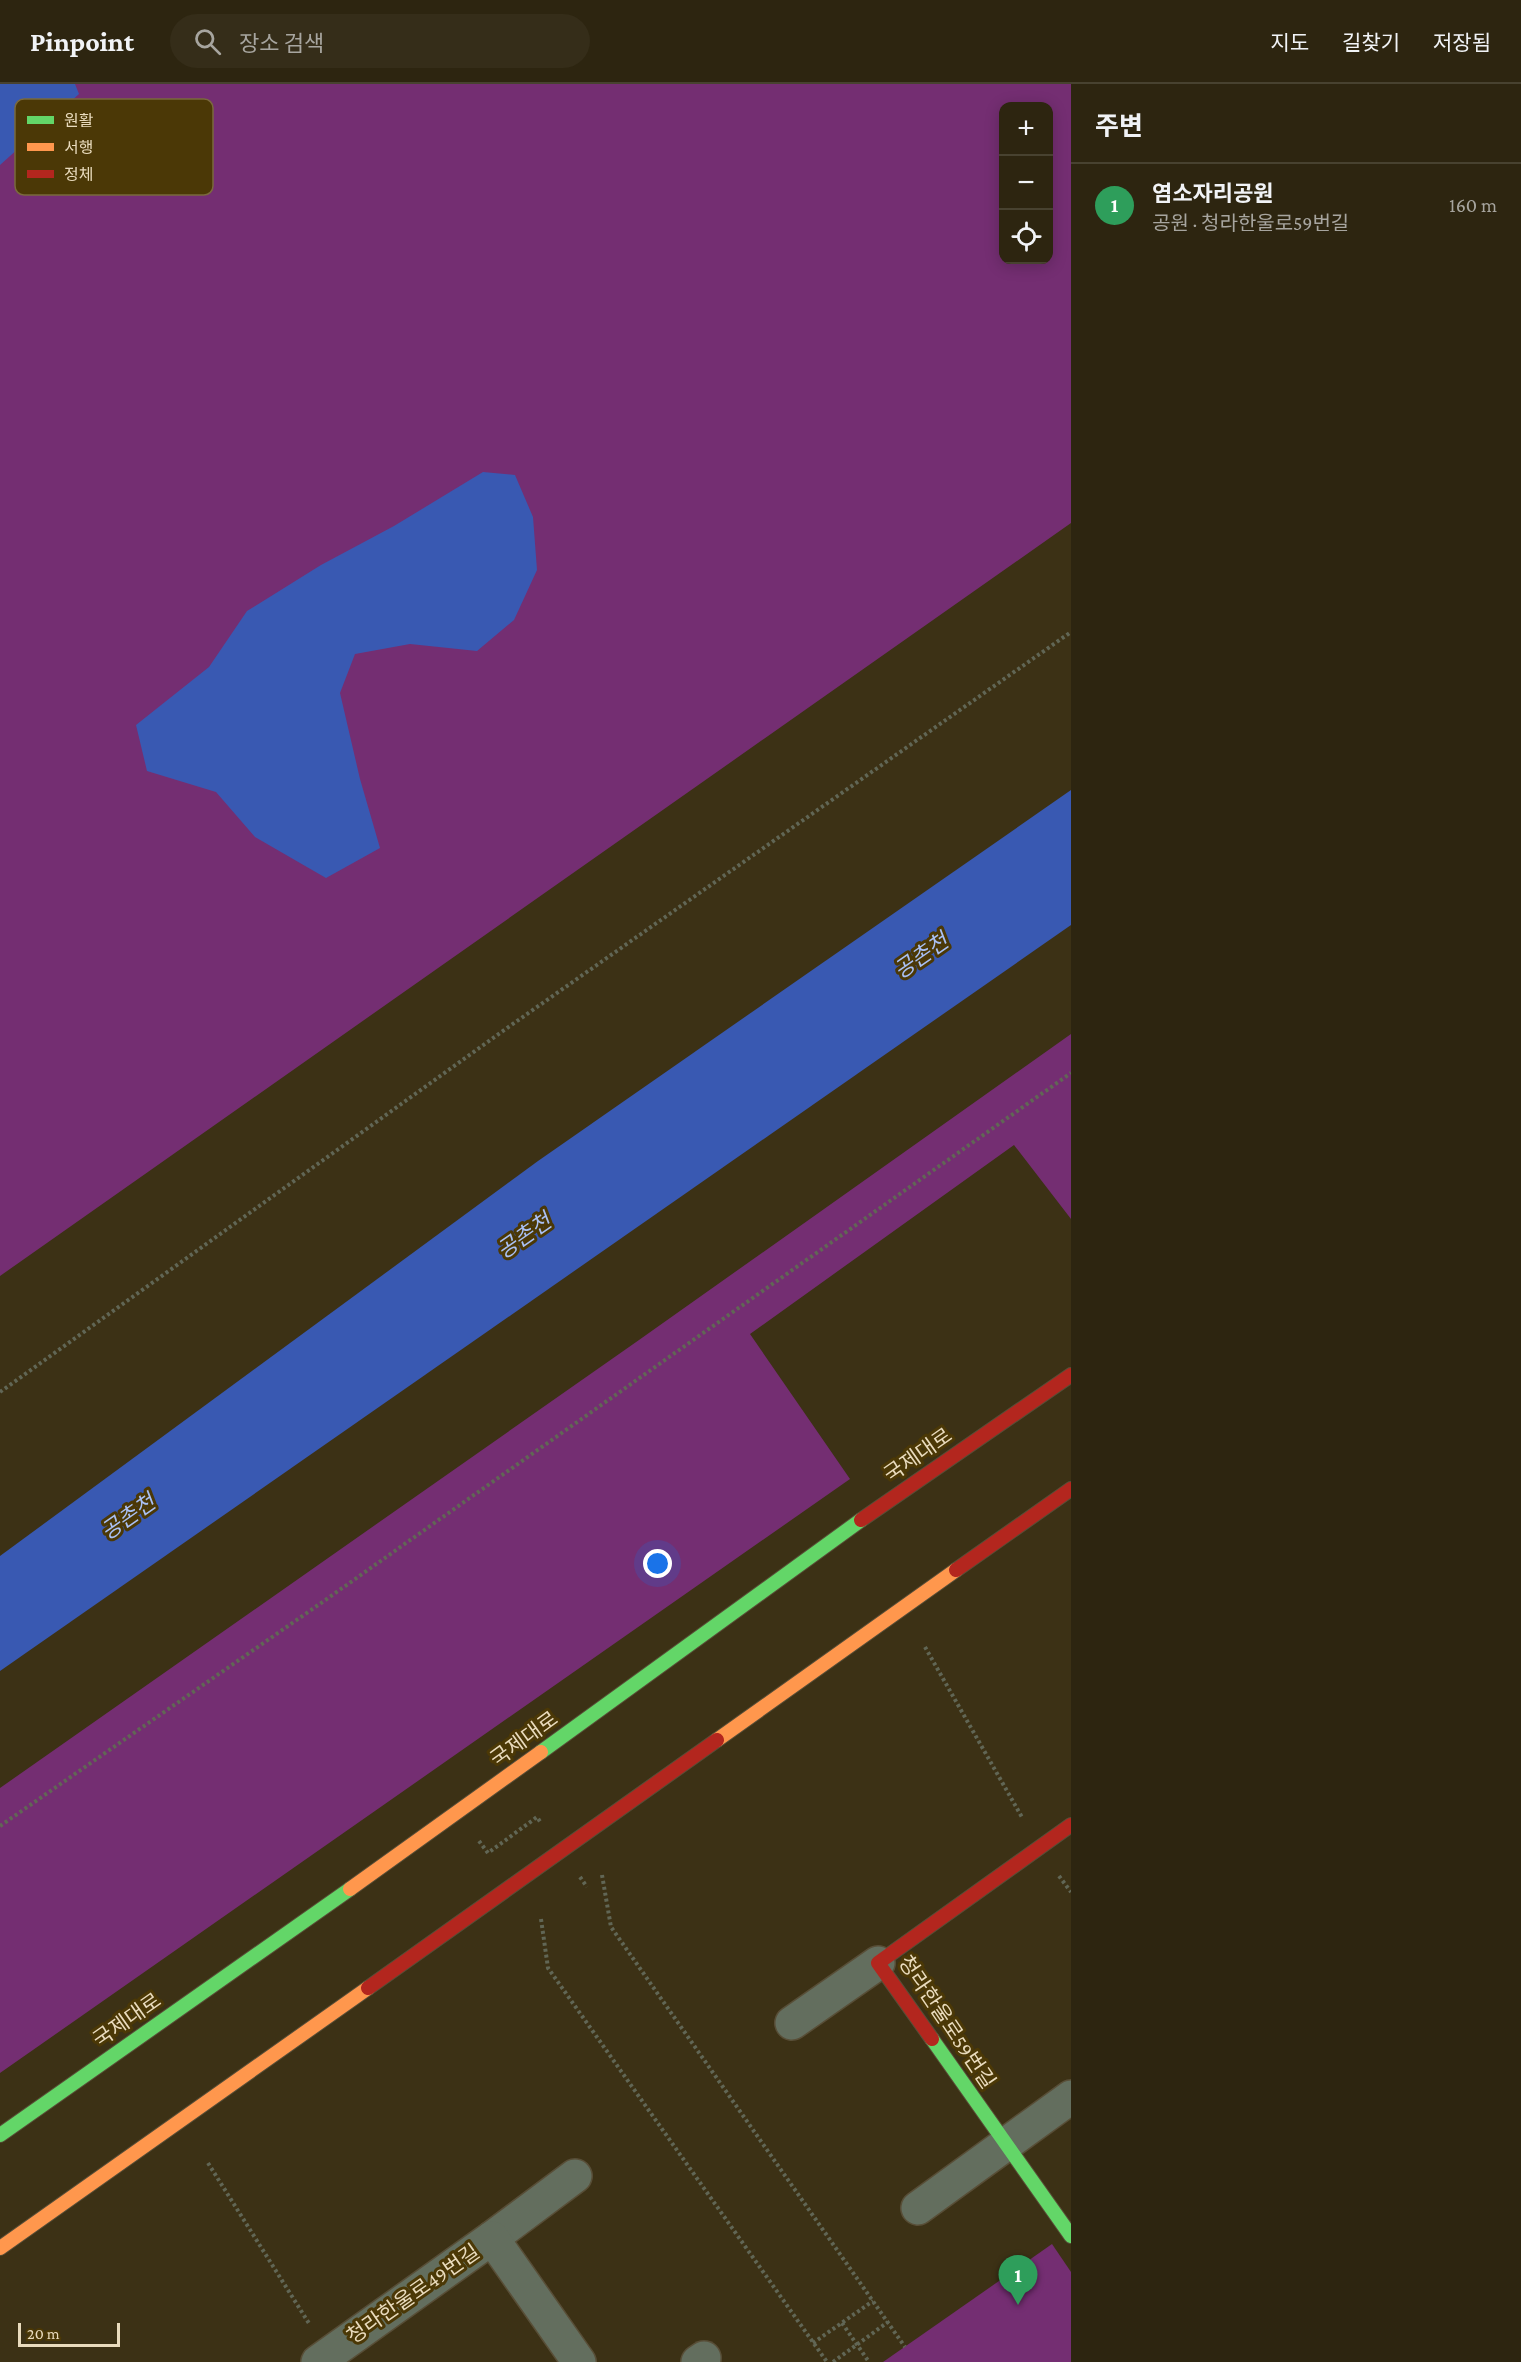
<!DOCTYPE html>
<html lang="ko">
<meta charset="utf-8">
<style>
body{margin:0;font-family:"Crimson Pro","Noto Sans KR",serif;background:#352d19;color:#f1f3f6}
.controls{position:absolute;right:18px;top:18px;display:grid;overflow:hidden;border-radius:12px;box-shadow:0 3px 15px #0003}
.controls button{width:54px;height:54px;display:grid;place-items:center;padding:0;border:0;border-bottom:2px solid #484230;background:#2d2510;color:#f1f3f6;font:30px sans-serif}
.scale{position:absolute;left:18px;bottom:15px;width:102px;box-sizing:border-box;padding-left:6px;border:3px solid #e9dbbd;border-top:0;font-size:16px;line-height:21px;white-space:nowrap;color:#e9dbbd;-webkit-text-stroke:4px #4b3806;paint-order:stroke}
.you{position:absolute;left:658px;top:1480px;width:21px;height:21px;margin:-15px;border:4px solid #fff;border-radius:50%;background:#1a73e8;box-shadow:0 0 0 9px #1a73e833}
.badge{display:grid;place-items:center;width:39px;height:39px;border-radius:50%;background:#1a73e8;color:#fff;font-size:20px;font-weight:700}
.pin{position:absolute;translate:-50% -50px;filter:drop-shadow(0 2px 3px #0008)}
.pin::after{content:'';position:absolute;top:32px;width:21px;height:18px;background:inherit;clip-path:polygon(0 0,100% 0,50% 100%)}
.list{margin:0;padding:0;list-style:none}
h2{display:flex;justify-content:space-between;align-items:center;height:78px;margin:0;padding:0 24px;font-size:26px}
h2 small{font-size:20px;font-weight:400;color:#a7a59f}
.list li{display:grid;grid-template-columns:39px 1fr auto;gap:18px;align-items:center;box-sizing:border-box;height:84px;padding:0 24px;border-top:2px solid #484230}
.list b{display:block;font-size:22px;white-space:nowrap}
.list p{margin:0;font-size:20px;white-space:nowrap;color:#a7a59f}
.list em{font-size:20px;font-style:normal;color:#a7a59f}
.icon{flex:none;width:33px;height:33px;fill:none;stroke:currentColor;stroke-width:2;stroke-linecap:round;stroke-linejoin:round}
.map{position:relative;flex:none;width:1071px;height:2278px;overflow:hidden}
header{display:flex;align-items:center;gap:36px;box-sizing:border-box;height:84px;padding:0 30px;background:#2d2510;border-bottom:2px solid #484230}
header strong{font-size:28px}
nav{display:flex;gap:33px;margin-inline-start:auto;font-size:21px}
.search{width:420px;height:54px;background:#352d19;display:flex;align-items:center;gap:15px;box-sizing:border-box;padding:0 21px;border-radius:33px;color:#a7a59f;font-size:22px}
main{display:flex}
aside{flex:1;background:#2d2510}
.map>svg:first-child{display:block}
.green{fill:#742e72;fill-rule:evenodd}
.water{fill:#3959b2}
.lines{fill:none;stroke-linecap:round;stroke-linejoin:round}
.street-casing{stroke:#584e37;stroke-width:36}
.fast-casing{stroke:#584e37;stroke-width:16}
.slow-casing{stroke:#584e37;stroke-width:16}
.jam-casing{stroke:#584e37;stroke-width:16}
.path{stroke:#616655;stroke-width:4;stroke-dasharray:3 3;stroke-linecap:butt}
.street{stroke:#636e5e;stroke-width:33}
.fast{stroke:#63d668;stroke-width:14}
.slow{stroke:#ff974d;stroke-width:14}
.jam{stroke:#b3261e;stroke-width:14}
.labels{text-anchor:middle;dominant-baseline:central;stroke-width:6;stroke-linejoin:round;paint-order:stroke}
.street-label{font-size:21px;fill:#e9dbbd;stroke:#4b3806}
.water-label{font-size:22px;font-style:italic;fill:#a9c0f4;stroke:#4b3806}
.key{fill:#4b3806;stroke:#7a693d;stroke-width:1.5}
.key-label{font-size:16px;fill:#e9dbbd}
</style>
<header>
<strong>Pinpoint</strong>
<div class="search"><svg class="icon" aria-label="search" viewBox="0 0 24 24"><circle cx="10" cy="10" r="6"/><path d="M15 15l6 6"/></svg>장소 검색</div>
<nav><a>지도</a><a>길찾기</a><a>저장됨</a></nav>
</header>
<main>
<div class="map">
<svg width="1071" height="2278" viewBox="0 0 1071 2278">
<rect width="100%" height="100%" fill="#3c3115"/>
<g class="green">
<path d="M0 0H1071V439L0 1192ZM1004 22H1048V176H1004Z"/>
<path d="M1071 950V1135L1014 1061 750 1250 850 1395 0 1989V1704L639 1256Z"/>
<path d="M1052 2160 1071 2188V2278H883Z"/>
</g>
<g class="water">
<path d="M0 0H75L79 10 0 81Z"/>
<path d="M483 388 515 391 533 433 537 486 514 536 477 567 410 560 355 570 340 609 360 695 380 764 326 794 255 753 216 708 147 687 136 641 209 583 247 527 321 481 394 442Z"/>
<path d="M1071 706V841L0 1587V1472L538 1077Z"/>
</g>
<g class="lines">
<defs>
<g id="street">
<path d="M792 1939 878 1879"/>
<path d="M918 2124 1071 2013"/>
<path d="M492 2154 575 2092"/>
<path d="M318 2278 492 2154 579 2278"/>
<path d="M698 2278 704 2274"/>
</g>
<g id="fast">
<path d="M541 1668 861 1436"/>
<path d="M932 1955 1071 2152"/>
<path d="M0 2051 350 1805"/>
</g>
<g id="slow">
<path d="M717 1656 956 1486"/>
<path d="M350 1805 541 1668"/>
<path d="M0 2164 368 1904"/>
</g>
<g id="jam">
<path d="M861 1436 1071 1291"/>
<path d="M956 1486 1071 1405"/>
<path d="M368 1904 717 1656"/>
<path d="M932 1955 878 1879 1071 1741"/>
</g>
</defs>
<use href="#street" class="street-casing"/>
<use href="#fast" class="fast-casing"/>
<use href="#slow" class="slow-casing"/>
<use href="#jam" class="jam-casing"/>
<g class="path">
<path d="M0 1308 500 949 1071 548"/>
<path d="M925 1563 1023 1735"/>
<path d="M0 1742 324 1517 1071 989"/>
<path d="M479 1757 488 1769 537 1733 541 1739"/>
<path d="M602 1791 611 1843 905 2263"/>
<path d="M1059 1792 1071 1808"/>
<path d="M580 1793 587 1803"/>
<path d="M541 1835 548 1884 827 2278"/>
<path d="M208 2079 310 2241"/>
<path d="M842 2239 869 2278"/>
<path d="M813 2259 873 2217"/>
<path d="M833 2278 888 2238"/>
</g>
<use href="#street" class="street"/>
<use href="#fast" class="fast"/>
<use href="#slow" class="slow"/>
<use href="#jam" class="jam"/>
</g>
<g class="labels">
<g class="street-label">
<text transform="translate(918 1371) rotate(-35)">국제대로</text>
<text transform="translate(524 1655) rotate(-36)">국제대로</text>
<text transform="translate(127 1936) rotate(-35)">국제대로</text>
<text transform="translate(947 1938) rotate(56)">청라한울로59번길</text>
<text transform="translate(413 2210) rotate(-35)">청라한울로49번길</text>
</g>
<g class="water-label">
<text transform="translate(921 872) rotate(-35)">공촌천</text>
<text transform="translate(524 1152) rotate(-35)">공촌천</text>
<text transform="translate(128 1433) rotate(-35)">공촌천</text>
</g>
</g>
<rect x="15" y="15" width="198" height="96" rx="9" class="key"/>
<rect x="27" y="32" width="27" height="8" fill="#63d668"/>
<rect x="27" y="59" width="27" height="8" fill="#ff974d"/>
<rect x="27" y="86" width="27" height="8" fill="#b3261e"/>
<g class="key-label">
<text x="64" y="42">원활</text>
<text x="64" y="69">서행</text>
<text x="64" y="96">정체</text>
</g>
</svg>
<div class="controls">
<button>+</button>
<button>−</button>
<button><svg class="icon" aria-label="locate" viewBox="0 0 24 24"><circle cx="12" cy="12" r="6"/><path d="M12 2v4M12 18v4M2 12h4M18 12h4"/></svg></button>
</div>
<div class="scale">20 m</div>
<div class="you"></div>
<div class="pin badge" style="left:1018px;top:2221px;background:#2e9e5b">1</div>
</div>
<aside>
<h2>주변<small></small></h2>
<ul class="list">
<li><span class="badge" style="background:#2e9e5b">1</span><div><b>염소자리공원</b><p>공원 · 청라한울로59번길</p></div><em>160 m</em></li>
</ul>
</aside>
</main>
